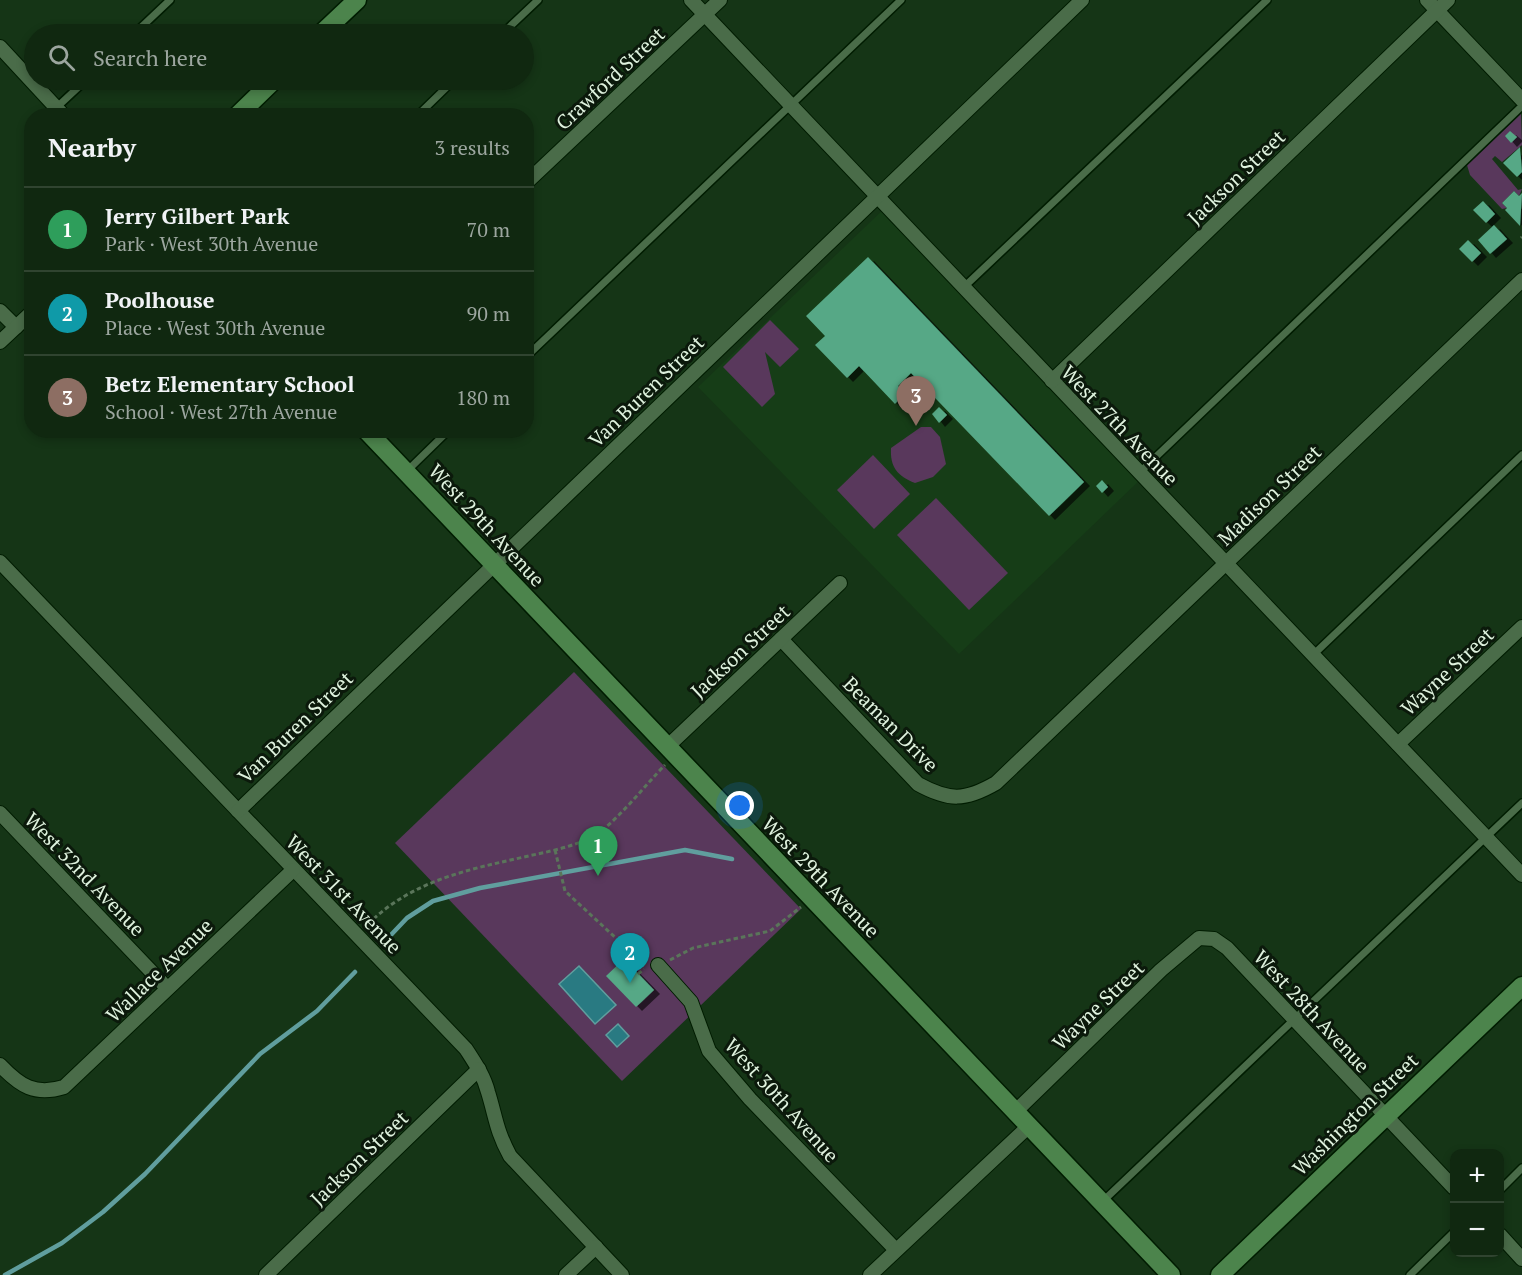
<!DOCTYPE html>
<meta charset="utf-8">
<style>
body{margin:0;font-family:"PT Serif",serif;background:#1e341e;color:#f1f3f6}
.controls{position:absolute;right:18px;bottom:18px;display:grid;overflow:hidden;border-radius:12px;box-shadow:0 3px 9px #0003}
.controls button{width:54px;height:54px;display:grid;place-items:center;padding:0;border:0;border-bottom:2px solid #304430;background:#102810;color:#f1f3f6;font:30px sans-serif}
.you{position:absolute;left:740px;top:806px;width:21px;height:21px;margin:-15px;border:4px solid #fff;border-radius:50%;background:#1a73e8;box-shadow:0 0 0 9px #1a73e833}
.badge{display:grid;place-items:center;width:39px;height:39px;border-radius:50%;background:#db2777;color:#fff;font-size:20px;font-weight:700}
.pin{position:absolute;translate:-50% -50px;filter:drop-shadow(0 2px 3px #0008)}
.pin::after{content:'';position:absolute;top:32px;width:21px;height:18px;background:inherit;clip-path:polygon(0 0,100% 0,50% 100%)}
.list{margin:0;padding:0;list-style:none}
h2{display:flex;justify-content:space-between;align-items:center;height:78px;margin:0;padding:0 24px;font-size:26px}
h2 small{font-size:20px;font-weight:400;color:#9ca69f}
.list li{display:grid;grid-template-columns:39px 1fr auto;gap:18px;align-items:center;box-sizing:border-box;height:84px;padding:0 24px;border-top:2px solid #304430}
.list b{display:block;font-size:22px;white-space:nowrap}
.list p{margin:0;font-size:20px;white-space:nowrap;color:#9ca69f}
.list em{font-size:20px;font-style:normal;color:#9ca69f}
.icon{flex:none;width:33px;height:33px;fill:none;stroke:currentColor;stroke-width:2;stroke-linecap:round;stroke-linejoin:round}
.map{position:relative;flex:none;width:1522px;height:1275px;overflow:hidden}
.search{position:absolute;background:#102810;box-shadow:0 3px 9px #0003;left:24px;top:24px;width:510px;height:66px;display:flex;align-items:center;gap:15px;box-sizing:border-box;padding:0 21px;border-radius:33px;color:#9ca69f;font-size:22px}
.panel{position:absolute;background:#102810;box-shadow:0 3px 9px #0003;left:24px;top:108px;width:510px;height:330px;border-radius:24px}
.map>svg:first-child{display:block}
.built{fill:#163d17}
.green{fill:#59385c}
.water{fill:#297a82;stroke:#609e9e;stroke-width:1.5}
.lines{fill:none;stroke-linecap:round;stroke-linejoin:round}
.stream{stroke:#609e9e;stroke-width:4.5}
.building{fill:#56a886;filter:url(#shadow)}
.lane-casing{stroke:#001c01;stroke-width:10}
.street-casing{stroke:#001c01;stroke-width:16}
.secondary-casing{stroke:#001c01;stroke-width:21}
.path{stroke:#5a755a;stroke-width:3;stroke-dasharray:4.5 3;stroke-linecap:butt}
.lane{stroke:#4a6c49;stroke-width:7}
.street{stroke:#4a6c49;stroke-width:14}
.secondary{stroke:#4c844c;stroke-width:18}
.labels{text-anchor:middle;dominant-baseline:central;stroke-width:6;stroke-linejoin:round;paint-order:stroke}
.street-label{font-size:20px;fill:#dff2de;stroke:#0b190b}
</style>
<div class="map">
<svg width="1522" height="1275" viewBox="0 0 1522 1275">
<defs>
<filter id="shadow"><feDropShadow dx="6" dy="4" stdDeviation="0" flood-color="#0009"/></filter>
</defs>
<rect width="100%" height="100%" fill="#153516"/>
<path class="built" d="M887 206 1143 477 959 654 698 387Z"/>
<g class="green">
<path d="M1521 112 1522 145 1502 162 1495 156 1492 159 1518 190 1522 189 1519 196 1514 191 1502 203 1507 208 1502 209 1470 175 1467 165Z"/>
<path d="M770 320 799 349 780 367 765 352 775 394 762 407 723 367Z"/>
<path d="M921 427H931L940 437 946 464 933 477 915 483C897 476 890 467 891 448Z"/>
<path d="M873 455 910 494 874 529 837 490Z"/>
<path d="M936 498 1008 573 969 610 897 535Z"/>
<path d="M574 672 801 909 622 1081 395 843Z"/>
</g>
<g class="water">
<path d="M579 966 616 1005 595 1024 559 984Z"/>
<path d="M618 1024 629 1036 617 1047 606 1035Z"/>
</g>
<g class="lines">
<g class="stream">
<path d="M389 937 407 918 433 901 480 888 685 850 732 859"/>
<path d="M5 1275 62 1243 103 1212 145 1174 260 1054 317 1011 355 972"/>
</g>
</g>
<g class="building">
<path d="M1510 131 1517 137 1511 143 1505 136Z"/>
<path d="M1520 147 1522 172 1517 177 1503 163Z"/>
<path d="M1514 191 1519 196 1522 193 1520 226 1505 210 1507 208 1502 203Z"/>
<path d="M1483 201 1495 214 1486 223 1473 210Z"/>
<path d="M1494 225 1507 239 1490 254 1478 240Z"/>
<path d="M1468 240 1481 253 1472 262 1459 249Z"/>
<path d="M868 257 1084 482 1049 516 911 373 898 386 905 393 895 404 859 366 847 378 815 345 825 336 806 316Z"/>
<path d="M939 407 947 415 939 423 932 414Z"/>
<path d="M1102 480 1108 487 1102 493 1096 486Z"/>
<path d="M624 959 654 990 636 1007 606 976Z"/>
</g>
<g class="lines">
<defs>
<g id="lane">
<path d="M134 34 170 0"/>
<path d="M502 34 538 0"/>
<path d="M56 108 86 80"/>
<path d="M417 116 454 80"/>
<path d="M964 287 1267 0"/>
<path d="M526 357 901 0"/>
<path d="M408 470 449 430"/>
<path d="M1139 473 1522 106"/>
<path d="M1313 655 1522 455"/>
<path d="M1500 1190 1522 1168"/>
<path d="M1102 1202 1522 803"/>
<path d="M1410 1275 1454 1232"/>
</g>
<g id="street">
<path d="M691 0 1522 875"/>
<path d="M1427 0 1522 100"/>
<path d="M0 47 64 116"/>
<path d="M526 183 720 0"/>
<path d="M0 311 16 327"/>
<path d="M0 342 32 312"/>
<path d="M1052 381 1448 0"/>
<path d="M0 562 466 1049C475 1063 484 1076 488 1092 496 1118 496 1130 510 1156L622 1275"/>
<path d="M781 639 918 784C949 801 965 801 996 783L1522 280"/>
<path d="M1398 744 1522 627"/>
<path d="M667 747 840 583"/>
<path d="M238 811 1082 0"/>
<path d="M0 813 167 988"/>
<path d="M658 965 691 1002 709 1051 750 1099 896 1250"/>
<path d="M0 1065C20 1086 35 1096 64 1087L293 870"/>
<path d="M1015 1112 1161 970 1199 938 1214 939 1227 948 1454 1188"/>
<path d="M1500 1235 1522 1259"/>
<path d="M266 1275 479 1069"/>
<path d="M566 1275 596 1247"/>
<path d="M870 1275 1029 1126"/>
</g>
<g id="secondary">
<path d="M321 34 357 0"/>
<path d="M237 116 274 80"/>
<path d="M366 430 1171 1275"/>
<path d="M1220 1275 1522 986"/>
</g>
</defs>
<use href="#lane" class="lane-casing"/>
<use href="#street" class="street-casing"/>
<use href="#secondary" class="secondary-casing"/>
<g class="path">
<path d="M1521 238 1522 237"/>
<path d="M555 850 565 891 645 965"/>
<path d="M368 924C412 881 466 870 524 857 546 852 569 848 590 838 613 827 645 785 665 765"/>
<path d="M670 960 693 948 770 931 801 907"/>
<path d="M638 974 644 969"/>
</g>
<use href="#lane" class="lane"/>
<use href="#street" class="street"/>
<use href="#secondary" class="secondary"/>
</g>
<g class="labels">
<g class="street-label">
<text transform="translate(610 78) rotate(-43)">Crawford Street</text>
<text transform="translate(1236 177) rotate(-44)">Jackson Street</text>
<text transform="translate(646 391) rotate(-44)">Van Buren Street</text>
<text transform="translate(1120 425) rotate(46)">West 27th Avenue</text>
<text transform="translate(1269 495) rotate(-44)">Madison Street</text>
<text transform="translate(487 525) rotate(47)">West 29th Avenue</text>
<text transform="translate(740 651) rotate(-43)">Jackson Street</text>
<text transform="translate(1447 671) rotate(-43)">Wayne Street</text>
<text transform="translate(891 724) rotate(45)">Beaman Drive</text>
<text transform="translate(295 727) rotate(-44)">Van Buren Street</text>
<text transform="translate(85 874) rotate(46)">West 32nd Avenue</text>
<text transform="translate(821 877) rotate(46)">West 29th Avenue</text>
<text transform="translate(344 894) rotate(46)">West 31st Avenue</text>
<text transform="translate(159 970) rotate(-44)">Wallace Avenue</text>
<text transform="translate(1098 1005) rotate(-44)">Wayne Street</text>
<text transform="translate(1312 1011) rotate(47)">West 28th Avenue</text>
<text transform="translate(782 1100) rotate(48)">West 30th Avenue</text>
<text transform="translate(1355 1114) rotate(-44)">Washington Street</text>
<text transform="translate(359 1158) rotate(-44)">Jackson Street</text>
</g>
</g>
</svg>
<div class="controls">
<button>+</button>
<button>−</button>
</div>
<div class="you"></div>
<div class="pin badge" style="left:598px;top:876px;background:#2e9e5b">1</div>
<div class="pin badge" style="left:630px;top:983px;background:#0f9aa8">2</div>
<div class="pin badge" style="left:916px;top:426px;background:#8d6e63">3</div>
<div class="search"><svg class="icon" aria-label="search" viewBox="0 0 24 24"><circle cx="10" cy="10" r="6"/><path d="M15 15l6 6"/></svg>Search here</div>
<section class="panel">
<h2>Nearby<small>3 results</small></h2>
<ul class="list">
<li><span class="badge" style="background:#2e9e5b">1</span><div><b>Jerry Gilbert Park</b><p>Park · West 30th Avenue</p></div><em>70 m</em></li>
<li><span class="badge" style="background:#0f9aa8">2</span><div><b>Poolhouse</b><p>Place · West 30th Avenue</p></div><em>90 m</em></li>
<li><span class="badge" style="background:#8d6e63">3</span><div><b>Betz Elementary School</b><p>School · West 27th Avenue</p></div><em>180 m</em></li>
</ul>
</section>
</div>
